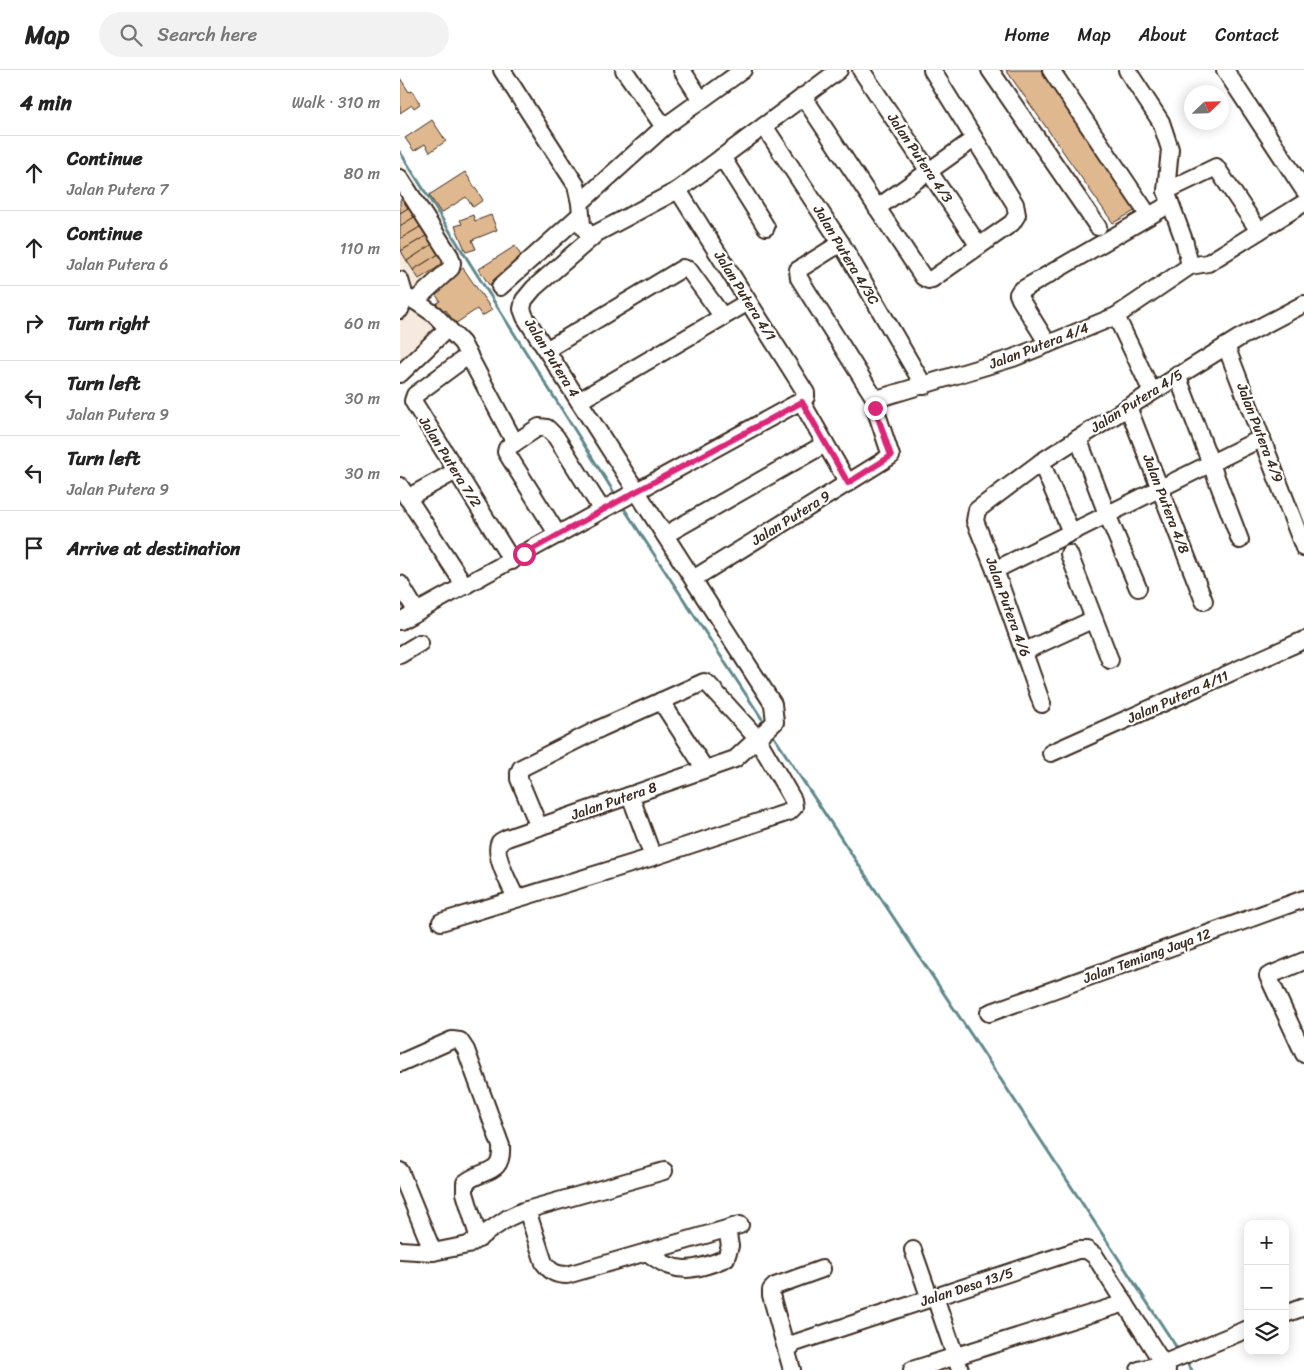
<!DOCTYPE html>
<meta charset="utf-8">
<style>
body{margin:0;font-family:Sriracha,sans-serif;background:#f2f2f2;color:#222}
.controls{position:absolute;right:15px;bottom:15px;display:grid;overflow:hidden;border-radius:10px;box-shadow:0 2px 12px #0003}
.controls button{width:45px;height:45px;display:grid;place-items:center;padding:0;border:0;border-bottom:1px solid #e0e0e0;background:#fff;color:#222;font:25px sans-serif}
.compass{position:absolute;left:784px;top:15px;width:45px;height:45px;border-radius:50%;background:#fff;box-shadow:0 2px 12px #0003;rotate:67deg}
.stop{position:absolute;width:15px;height:15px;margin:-11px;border:4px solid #db2777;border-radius:50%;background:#fff}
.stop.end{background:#db2777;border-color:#fff;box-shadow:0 1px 5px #0008}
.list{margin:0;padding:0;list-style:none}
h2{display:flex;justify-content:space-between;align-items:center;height:65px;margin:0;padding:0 20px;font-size:21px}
h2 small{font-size:16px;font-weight:400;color:#767676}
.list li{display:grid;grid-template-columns:32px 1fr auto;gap:15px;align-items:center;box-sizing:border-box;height:75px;padding:0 20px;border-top:1px solid #e0e0e0}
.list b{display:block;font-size:19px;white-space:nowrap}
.list p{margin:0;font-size:16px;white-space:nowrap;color:#767676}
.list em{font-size:16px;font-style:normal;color:#767676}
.icon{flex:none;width:28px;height:28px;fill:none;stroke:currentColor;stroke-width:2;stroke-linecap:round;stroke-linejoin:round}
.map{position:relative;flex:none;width:904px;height:1300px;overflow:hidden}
header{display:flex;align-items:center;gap:30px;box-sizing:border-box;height:70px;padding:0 25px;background:#fff;border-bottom:1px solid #e0e0e0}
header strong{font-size:24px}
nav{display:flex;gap:28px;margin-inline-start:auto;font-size:18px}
.search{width:350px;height:45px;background:#f2f2f2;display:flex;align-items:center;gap:12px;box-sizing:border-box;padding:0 18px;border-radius:28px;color:#767676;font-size:19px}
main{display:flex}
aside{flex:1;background:#fff}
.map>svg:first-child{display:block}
.built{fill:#f5eadd}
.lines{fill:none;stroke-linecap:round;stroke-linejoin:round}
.stream{stroke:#60898c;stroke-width:3}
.building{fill:#dfb88f;stroke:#3b2a1e}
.minor-casing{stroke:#3b2a1e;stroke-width:20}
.minor{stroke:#fff;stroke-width:16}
.route{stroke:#db2777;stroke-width:6}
.labels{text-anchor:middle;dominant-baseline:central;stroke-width:4.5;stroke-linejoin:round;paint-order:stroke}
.street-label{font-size:14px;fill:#3b2a1e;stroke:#fff}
</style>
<header>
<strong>Map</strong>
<div class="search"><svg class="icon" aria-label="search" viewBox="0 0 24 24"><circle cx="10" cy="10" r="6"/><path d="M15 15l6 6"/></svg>Search here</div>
<nav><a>Home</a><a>Map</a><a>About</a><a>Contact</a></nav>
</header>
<main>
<aside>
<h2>4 min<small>Walk · 310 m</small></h2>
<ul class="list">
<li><svg class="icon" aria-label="ahead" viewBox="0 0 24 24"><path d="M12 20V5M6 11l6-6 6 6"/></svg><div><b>Continue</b><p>Jalan Putera 7</p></div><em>80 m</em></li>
<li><svg class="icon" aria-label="ahead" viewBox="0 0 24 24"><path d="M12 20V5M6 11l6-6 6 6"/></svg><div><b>Continue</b><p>Jalan Putera 6</p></div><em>110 m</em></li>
<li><svg class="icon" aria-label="right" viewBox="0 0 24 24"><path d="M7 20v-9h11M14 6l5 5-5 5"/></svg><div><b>Turn right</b></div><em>60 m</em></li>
<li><svg class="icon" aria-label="left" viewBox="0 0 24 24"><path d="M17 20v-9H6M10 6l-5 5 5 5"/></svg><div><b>Turn left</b><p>Jalan Putera 9</p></div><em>30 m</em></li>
<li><svg class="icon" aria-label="left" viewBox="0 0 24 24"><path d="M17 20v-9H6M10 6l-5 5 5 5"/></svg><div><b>Turn left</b><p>Jalan Putera 9</p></div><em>30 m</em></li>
<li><svg class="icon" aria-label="arrive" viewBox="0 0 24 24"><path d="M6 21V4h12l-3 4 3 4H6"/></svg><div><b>Arrive at destination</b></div></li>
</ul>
</aside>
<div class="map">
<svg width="904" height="1300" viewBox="0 0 904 1300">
<rect width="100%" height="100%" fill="#fff"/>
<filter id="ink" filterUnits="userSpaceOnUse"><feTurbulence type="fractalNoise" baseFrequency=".02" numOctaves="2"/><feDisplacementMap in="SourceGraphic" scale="10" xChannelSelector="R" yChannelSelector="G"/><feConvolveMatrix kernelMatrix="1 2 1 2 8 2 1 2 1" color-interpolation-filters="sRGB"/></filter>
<g filter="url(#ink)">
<path class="built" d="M0 91 63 192 29 229 48 271 0 311Z"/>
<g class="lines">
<g class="stream">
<path d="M0 82 215 424"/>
<path d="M225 440 362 649"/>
<path d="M374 667 623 1043 779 1281"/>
<path d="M785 1290 792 1300"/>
</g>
</g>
<g class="building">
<path d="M606 0H648L740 138 713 153Z"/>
<path d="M0 8 9 22 12 21 20 34 14 38 12 35 0 43Z"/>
<path d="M32 50 46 71 30 82 25 74 14 81 5 68Z"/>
<path d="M65 102 83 130 73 137 66 127 41 143 29 125Z"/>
<path d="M7 126 13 135 0 143V130Z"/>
<path d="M13 135 19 144 0 156V143Z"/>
<path d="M19 144 25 154 0 169V156Z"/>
<path d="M73 145 75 151 91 145 97 160 72 170 76 179 66 182 55 156 62 154 60 150Z"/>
<path d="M25 154 31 163 1 181 0 169Z"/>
<path d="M31 163 36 172 7 191 1 181Z"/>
<path d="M36 172 42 182 13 200 7 191Z"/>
<path d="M115 176 125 192 89 215 79 199Z"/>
<path d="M42 182 48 191 19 209 13 200Z"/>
<path d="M63 198 92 240 82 246 77 239 55 254 46 240 39 245 33 236 40 231 36 225 42 221 40 218 54 209 52 206Z"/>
</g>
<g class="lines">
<defs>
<g id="minor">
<path d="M102 0 176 115 180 133 182 155 191 168"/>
<path d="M224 0 264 57"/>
<path d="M282 0 301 30"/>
<path d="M461 0 579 176"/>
<path d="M590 0 698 157"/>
<path d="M651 0 749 146"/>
<path d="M727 0 761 52 770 79 766 121 785 173 790 196"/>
<path d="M825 0 904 120"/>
<path d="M403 26 523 207 528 210 532 209 612 153 617 145 615 134 532 0"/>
<path d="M364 56 441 173 524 316"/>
<path d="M322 87 366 157"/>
<path d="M0 108 50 186 52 193 51 198 15 231"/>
<path d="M766 121 816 97 859 161"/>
<path d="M180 133 264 57 343 0"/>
<path d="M477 138 574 69"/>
<path d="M441 173 398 200 399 208 477 332"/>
<path d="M0 210 5 227 0 240"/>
<path d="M100 217 180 145"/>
<path d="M5 227 15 231 34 244 62 273 115 373"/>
<path d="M716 246 752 322"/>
<path d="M648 274 620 229 618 224 620 221 770 134"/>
<path d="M826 276 904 478"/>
<path d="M146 280 283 198 289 200 323 247"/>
<path d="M69 285 15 325 13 331 112 491"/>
<path d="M0 304 48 258"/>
<path d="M777 305 840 470"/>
<path d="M179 331 348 232"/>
<path d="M401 331 448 413"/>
<path d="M477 332 483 327 613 288 648 274 716 246 790 196 808 193 904 133"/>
<path d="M728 337 804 531"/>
<path d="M678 368 707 444 738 518"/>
<path d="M641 392 671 462"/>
<path d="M0 416 65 516"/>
<path d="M7 428 56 401"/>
<path d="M158 465 106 382 107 378 139 357 147 358 156 367 202 440"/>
<path d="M265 465 425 374"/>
<path d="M669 484 710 590"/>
<path d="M595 500 862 368"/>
<path d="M293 509 491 386 475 338 477 332"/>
<path d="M0 514 17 542"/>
<path d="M0 551 401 331 406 327V323L278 120"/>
<path d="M625 581 694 549"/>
<path d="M0 585 20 573"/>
<path d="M261 631 305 699"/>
<path d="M642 634 595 500 575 451 577 440 641 392 666 376 839 268 904 234"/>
<path d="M651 683 904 570"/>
<path d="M230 725 253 787"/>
<path d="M116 828C111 817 92 783 100 772 102 770 104 770 107 768L335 689 375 652 373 634 125 247 122 239 124 230 134 218 197 163 278 120 439 0"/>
<path d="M41 852 253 787 389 742 394 737 393 730 357 668 308 614 304 612 201 658 121 698 119 703V709L139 757"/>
<path d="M904 891 868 906 904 984"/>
<path d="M589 943 904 829"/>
<path d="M0 993 52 970 60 971 66 980 101 1076C103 1106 83 1098 65 1113V1123L79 1169"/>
<path d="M0 1101 33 1182"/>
<path d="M127 1140 144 1193C151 1202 156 1205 167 1205L340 1155"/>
<path d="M0 1180 33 1182 68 1175 108 1148 123 1141 264 1101"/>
<path d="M513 1180 530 1229"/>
<path d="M247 1182C274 1205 294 1202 326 1188L330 1176 327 1159"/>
<path d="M535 1227 560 1300"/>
<path d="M885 1244 904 1237"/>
<path d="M387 1280 395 1273 678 1180H687L695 1186 767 1300"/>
<path d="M392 1300 371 1225V1220L375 1216 422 1199"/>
<path d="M512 1300 725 1233"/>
<path d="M739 1300 762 1294 848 1259"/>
</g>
</defs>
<use href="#minor" class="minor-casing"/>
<use href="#minor" class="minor"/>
</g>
</g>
<g class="lines" filter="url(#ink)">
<path class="route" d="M124 484 237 421 402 332 448 413 491 386 475 338"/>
</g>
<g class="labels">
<g class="street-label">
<text transform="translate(520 88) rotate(56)">Jalan Putera 4/3</text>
<text transform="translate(446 185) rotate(59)">Jalan Putera 4/3C</text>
<text transform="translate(345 226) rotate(58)">Jalan Putera 4/1</text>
<text transform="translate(639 276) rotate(-21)">Jalan Putera 4/4</text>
<text transform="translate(152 288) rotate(58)">Jalan Putera 4</text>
<text transform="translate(737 331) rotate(-32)">Jalan Putera 4/5</text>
<text transform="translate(860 363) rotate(69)">Jalan Putera 4/9</text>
<text transform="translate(50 392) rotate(58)">Jalan Putera 7/2</text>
<text transform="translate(766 434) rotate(69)">Jalan Putera 4/8</text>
<text transform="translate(391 448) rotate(-32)">Jalan Putera 9</text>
<text transform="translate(608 537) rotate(70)">Jalan Putera 4/6</text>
<text transform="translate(778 627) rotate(-24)">Jalan Putera 4/11</text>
<text transform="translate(214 731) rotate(-19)">Jalan Putera 8</text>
<text transform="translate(747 886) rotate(-20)">Jalan Temiang Jaya 12</text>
<text transform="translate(567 1217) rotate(-18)">Jalan Desa 13/5</text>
</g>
</g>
</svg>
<div class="controls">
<button>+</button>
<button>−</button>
<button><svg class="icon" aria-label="layers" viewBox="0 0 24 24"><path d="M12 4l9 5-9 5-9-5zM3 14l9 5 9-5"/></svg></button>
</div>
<svg class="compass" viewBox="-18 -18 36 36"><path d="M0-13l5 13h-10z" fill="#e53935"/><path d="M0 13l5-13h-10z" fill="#767676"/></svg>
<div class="stop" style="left:124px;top:484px"></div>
<div class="stop end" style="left:475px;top:338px"></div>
</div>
</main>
